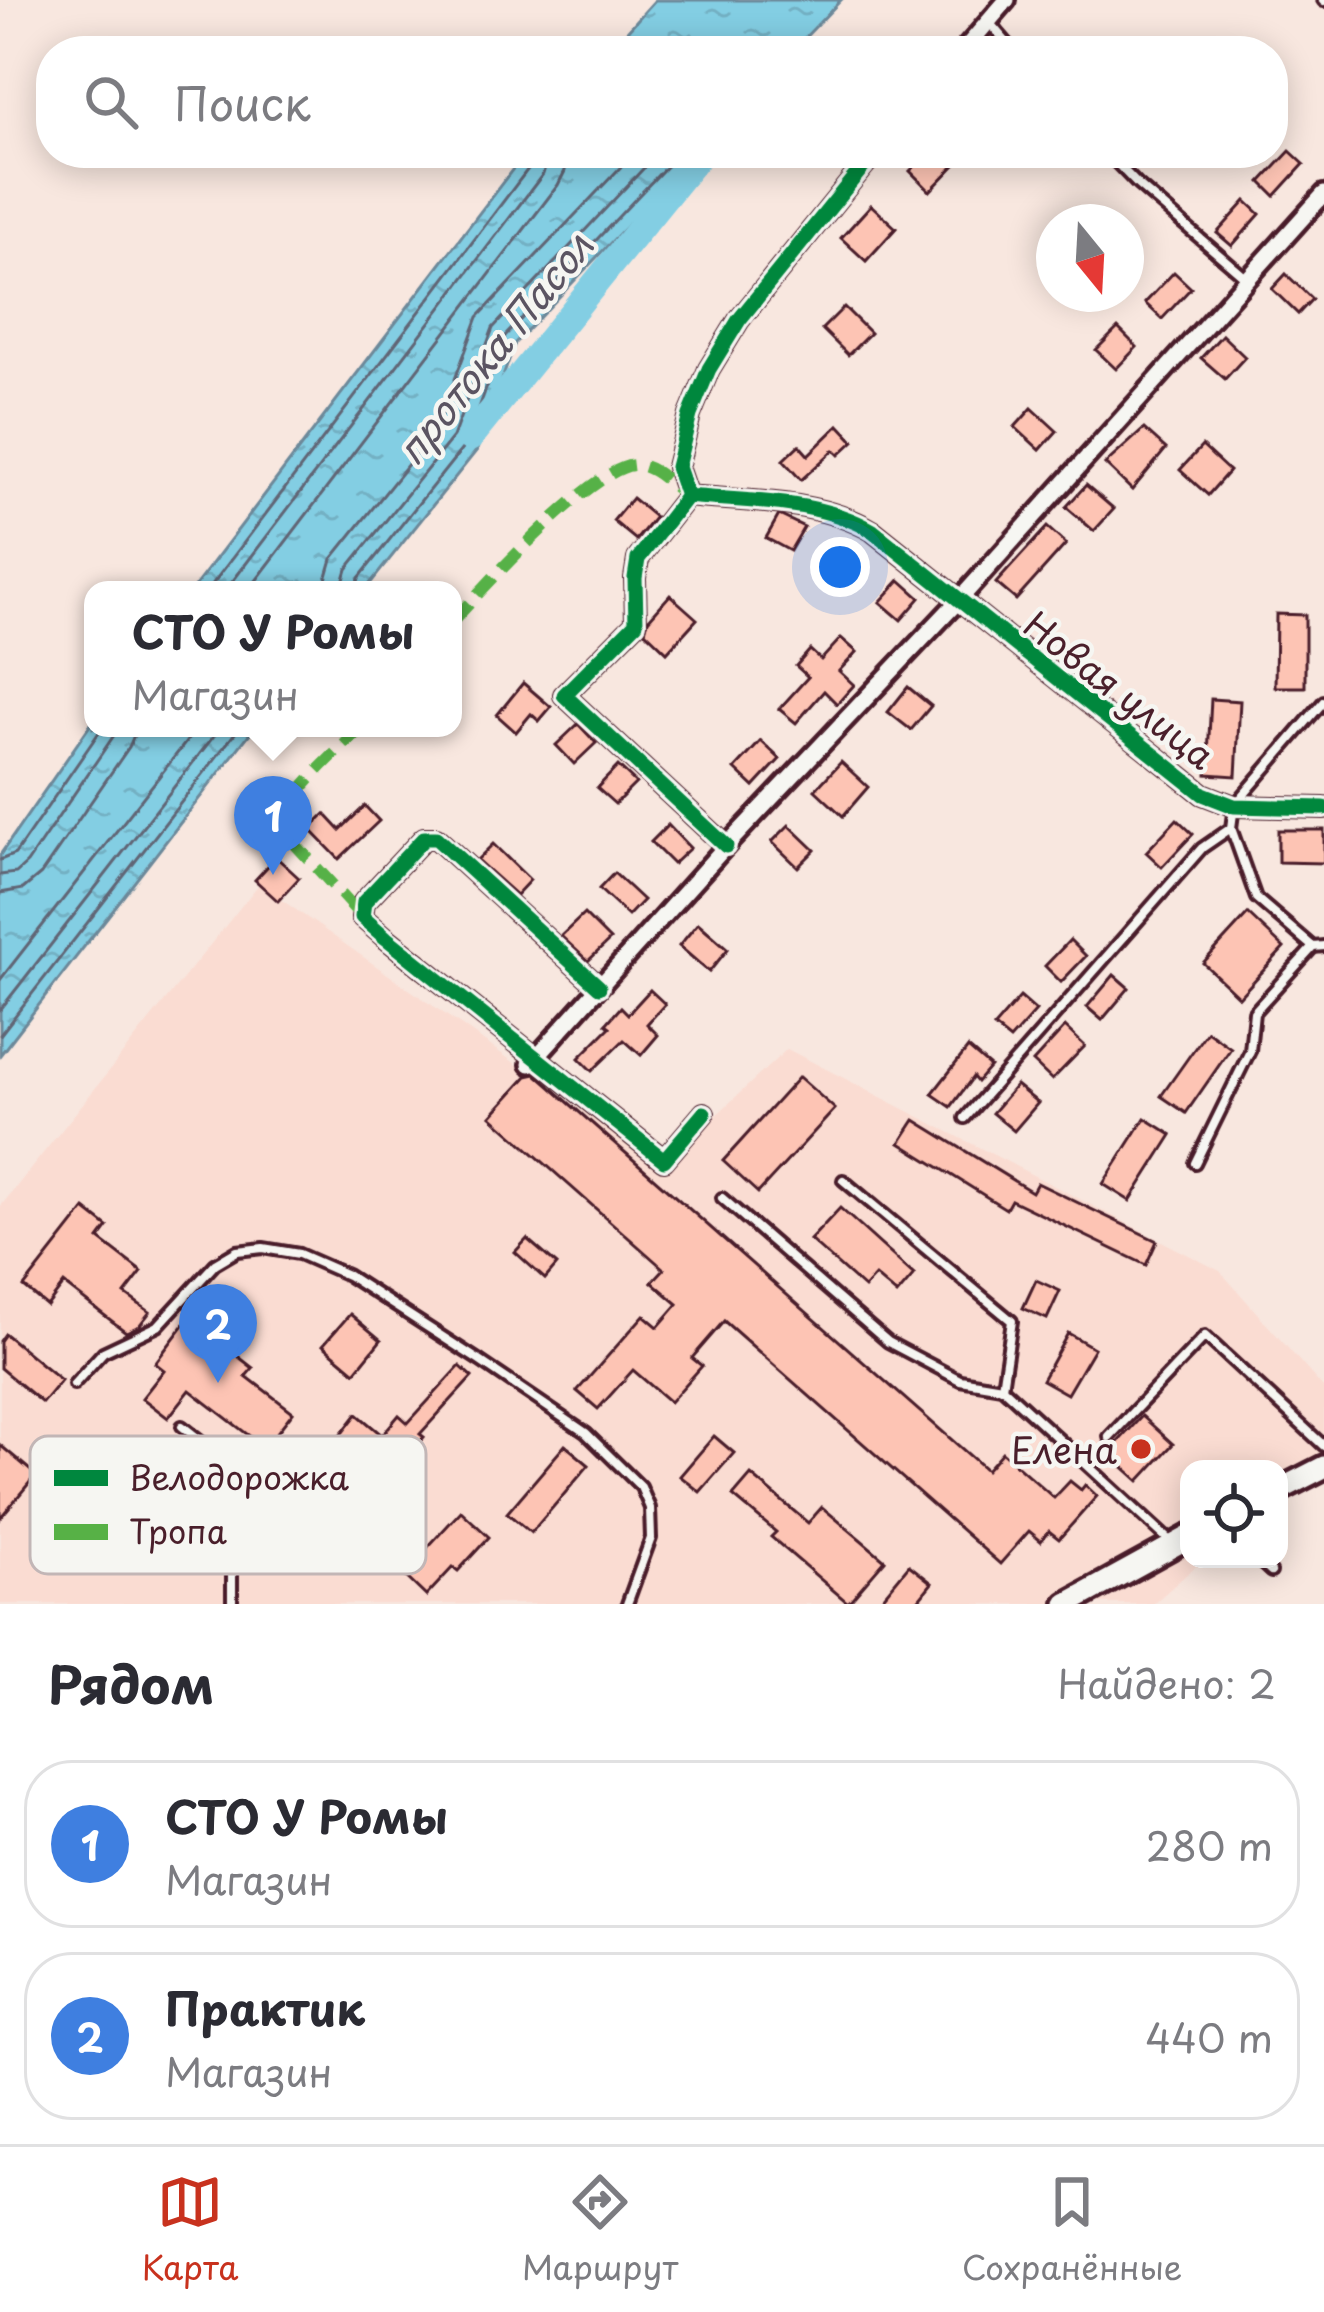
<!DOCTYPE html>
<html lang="ru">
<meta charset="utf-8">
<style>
body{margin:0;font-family:"Playpen Sans",sans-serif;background:#f7f7f7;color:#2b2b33}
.controls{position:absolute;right:36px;bottom:36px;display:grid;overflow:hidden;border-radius:24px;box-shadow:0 6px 30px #0003}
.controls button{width:108px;height:108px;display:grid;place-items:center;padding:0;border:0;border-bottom:3px solid #e1e1e2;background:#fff;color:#2b2b33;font:60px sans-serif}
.compass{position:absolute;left:1036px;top:204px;width:108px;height:108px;border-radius:50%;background:#fff;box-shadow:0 6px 30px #0003;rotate:162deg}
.you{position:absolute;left:840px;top:567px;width:42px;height:42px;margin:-30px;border:9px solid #fff;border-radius:50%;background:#1a73e8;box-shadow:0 0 0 18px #1a73e833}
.badge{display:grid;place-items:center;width:78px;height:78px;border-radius:50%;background:#c8321e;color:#fff;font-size:39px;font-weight:700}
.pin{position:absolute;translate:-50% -99px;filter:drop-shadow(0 3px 6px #0008)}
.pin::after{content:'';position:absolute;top:63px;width:42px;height:36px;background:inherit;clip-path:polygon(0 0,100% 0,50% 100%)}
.popup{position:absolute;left:84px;top:581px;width:378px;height:156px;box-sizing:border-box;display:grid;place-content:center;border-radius:24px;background:#fff;filter:drop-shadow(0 3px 9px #0005);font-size:39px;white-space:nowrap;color:#7c7c81}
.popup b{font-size:45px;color:#2b2b33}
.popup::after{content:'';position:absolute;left:50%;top:100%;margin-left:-24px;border:24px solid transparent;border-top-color:#fff}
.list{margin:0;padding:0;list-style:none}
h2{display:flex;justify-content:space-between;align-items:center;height:156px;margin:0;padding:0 48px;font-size:51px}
h2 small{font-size:39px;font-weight:400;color:#7c7c81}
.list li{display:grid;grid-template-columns:78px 1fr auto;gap:36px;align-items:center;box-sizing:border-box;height:168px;margin:0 24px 24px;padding:0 24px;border:3px solid #e1e1e2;border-radius:48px}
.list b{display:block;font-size:45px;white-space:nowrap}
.list p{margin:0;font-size:39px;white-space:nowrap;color:#7c7c81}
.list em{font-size:39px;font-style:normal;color:#7c7c81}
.icon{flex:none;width:66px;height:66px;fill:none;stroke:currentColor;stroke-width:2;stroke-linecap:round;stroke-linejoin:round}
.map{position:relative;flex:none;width:1324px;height:1604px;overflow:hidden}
.search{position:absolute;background:#fff;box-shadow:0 6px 30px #0003;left:36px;right:36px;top:36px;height:132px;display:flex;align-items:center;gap:30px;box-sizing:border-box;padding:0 42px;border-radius:48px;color:#7c7c81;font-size:45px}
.sheet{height:540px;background:#fff}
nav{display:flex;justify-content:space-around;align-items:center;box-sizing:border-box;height:168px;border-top:3px solid #e1e1e2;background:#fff;font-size:33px;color:#7c7c81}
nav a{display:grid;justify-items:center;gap:6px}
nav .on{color:#c8321e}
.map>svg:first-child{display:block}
.built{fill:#fadcd2}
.water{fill:url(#water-ripples);stroke:#6c8899;stroke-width:3}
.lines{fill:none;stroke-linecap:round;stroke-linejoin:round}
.shore{stroke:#616575;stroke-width:3}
.river{stroke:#83cee3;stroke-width:27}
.building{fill:#fdc4b4;stroke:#4a1f2b;stroke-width:3}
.lane-casing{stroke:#4a1f2b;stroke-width:16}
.street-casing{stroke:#4a1f2b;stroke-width:24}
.secondary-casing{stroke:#4a1f2b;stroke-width:30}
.lane{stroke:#f6f6f2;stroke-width:8}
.street{stroke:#f6f6f2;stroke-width:15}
.secondary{stroke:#f6f6f2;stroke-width:21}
.quiet{stroke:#57b146;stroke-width:12;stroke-dasharray:24 12;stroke-linecap:butt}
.cycleway-casing{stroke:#f6f6f2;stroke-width:22}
.cycleway{stroke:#00873e;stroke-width:15}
.poi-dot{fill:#c8321e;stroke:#f6f6f2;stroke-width:4.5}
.labels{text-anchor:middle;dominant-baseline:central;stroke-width:9;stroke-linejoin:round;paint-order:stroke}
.street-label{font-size:36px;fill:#4a1f2b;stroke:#f6f6f2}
.poi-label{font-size:36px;fill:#4a1f2b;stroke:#f6f6f2;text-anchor:end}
.water-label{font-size:39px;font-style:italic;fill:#5b5462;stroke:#f6f6f2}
.key{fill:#f6f6f2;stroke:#c2b6b6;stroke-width:3}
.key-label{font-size:33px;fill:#4a1f2b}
</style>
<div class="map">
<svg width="1324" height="1604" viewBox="0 0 1324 1604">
<defs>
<pattern id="water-ripples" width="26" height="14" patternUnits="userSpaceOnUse" patternTransform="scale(3)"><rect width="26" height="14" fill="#83cee3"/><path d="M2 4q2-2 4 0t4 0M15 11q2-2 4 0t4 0" fill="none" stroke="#73b0c3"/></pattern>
</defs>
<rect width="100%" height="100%" fill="#f8e7df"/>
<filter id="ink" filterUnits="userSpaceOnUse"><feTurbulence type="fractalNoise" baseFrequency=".00833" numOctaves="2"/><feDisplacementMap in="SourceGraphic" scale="24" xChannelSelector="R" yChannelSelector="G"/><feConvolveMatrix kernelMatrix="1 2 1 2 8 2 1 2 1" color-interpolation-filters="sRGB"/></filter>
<g filter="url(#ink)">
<path class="built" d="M259 884 662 1166 787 1049 1220 1271 1324 1389V1454L1279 1493V1469H1189V1559H1204L1153 1604H0V1207Z"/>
<g class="water">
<path d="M655 0H841L792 51H609Z"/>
<path d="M525 153H696L515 343 477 450 365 590H192Z"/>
<path d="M93 721V728H254L0 1055V855Z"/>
</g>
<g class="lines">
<g class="shore">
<path d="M208 590 531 165 534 153"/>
<path d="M226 590 543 174 549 153"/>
<path d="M249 590 558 185 565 171 567 153"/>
<path d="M323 590 332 559 437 428 478 317 634 153"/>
<path d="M341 590 347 569 453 437 493 328 658 153"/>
<path d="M356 590 359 578 466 444 505 336 679 153"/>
<path d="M0 860 15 854 102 728"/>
<path d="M0 875 16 873 27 863 119 728"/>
<path d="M0 893 23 889 41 874 129 747 137 728"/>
<path d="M0 980 197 728"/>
<path d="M0 1010 220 728"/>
<path d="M0 1035 239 728"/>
</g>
<path class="river" d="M470 438 701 153"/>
</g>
<g class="building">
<path d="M1290 151 1304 164 1275 196 1261 182Z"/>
<path d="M928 153H943L955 165 930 191 910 171Z"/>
<path d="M1246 201 1260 214 1232 246 1217 233Z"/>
<path d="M871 205 896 228 866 261 841 238Z"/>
<path d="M1174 272 1191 288 1162 319 1145 303Z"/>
<path d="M1286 274 1312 299 1298 314 1272 289Z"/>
<path d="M844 307 870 333 848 355 822 329Z"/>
<path d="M1118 328 1137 347 1116 369 1096 350Z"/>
<path d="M1222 335 1245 357 1225 379 1201 358Z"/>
<path d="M1032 408 1057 431 1040 450 1015 427Z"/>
<path d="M839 425 854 441 839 455 834 450 801 480 783 460 799 445 808 455Z"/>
<path d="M1144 429 1166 449 1132 490 1105 464Z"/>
<path d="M1202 446 1229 471 1208 495 1180 470Z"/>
<path d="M1086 485 1114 509 1094 531 1066 507Z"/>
<path d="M632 498 655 517 636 540 613 521Z"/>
<path d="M779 515 804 527 790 551 766 538Z"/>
<path d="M1047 527 1066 544 1016 600 996 583Z"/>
<path d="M900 580 920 598 901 620 880 602Z"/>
<path d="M670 595 697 619 667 652 645 631 648 620Z"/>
<path d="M1276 614 1305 615V687H1275Z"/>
<path d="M841 638 857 652 839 671 854 685 837 704 824 691 796 723 779 709 808 677 796 666 810 650 821 660Z"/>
<path d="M523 683 551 707 539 721 531 714 516 732 497 715Z"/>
<path d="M908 687 931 706 911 730 888 712Z"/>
<path d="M1211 699 1240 701 1236 776 1207 774Z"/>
<path d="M578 724 596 743 574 764 556 745Z"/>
<path d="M761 741 780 759 754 787 735 769Z"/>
<path d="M841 762 868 787 843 816 815 790Z"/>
<path d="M618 766 636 783 615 804 597 788Z"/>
<path d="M365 806 379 821 339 859 310 829 325 814 340 830Z"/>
<path d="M1177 819 1193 834 1162 867 1146 852Z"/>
<path d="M668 825 690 848 673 864 651 842Z"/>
<path d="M789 825 815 850 798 867 772 842Z"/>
<path d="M1278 830H1324V863L1278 862Z"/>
<path d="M493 844 530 880 516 895 477 860Z"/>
<path d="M276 857 299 878 278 901 255 880Z"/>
<path d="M614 873 643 900 628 916 599 889Z"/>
<path d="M584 914 610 940 588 961 561 936Z"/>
<path d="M1248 914 1284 948 1239 997 1203 963Z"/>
<path d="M698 923 728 949 709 972 679 946Z"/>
<path d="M1070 940 1086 956 1061 982 1045 966Z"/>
<path d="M1114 975 1129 988 1102 1020 1087 1007Z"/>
<path d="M650 990 665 1004 647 1024 658 1035 641 1055 624 1040 592 1071 579 1058 610 1027 606 1024 621 1007 628 1014Z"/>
<path d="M1020 997 1036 1011 1010 1040 994 1027Z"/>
<path d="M1065 1027 1085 1046 1052 1080 1033 1062Z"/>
<path d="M1207 1031 1231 1048 1186 1113 1161 1096Z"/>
<path d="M968 1048 990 1067 977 1082 973 1077 951 1107 932 1094Z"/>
<path d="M536 1074 986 1470 1002 1452 1054 1498 1070 1481 1081 1490 1085 1485 1097 1496 1059 1539 1049 1531 1041 1541 1029 1531 1000 1564 724 1321 692 1358 702 1366 670 1402 633 1370 598 1409 577 1391 644 1315 658 1327 678 1304 652 1282 664 1269 491 1116 527 1076Z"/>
<path d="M799 1077 835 1109 758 1193 723 1161Z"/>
<path d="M1016 1085 1038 1103 1014 1131 992 1113Z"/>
<path d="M1145 1118 1172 1135 1130 1201 1103 1184Z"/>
<path d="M915 1120 1032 1192 1037 1183 1157 1241 1146 1265 1011 1200 1006 1209 900 1143Z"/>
<path d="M840 1208 914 1275 897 1295 875 1276 864 1288 810 1240Z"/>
<path d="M85 1209 108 1227 99 1239 142 1272 125 1294 150 1312 139 1326 126 1332 64 1284 47 1306 24 1287Z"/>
<path d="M527 1239 557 1265 545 1279 515 1252Z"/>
<path d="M1036 1280 1060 1291 1047 1319 1023 1308Z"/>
<path d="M350 1314 381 1340 355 1372 323 1345Z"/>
<path d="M189 1318 253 1368 246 1376 293 1412 265 1448 190 1390 168 1418 142 1398 164 1370 155 1363Z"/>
<path d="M1068 1333 1094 1348 1067 1394 1042 1380Z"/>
<path d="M5 1334 61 1380 42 1403 0 1368V1341Z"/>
<path d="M460 1366 472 1377 420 1434 424 1437 407 1457 382 1435 399 1415 408 1423Z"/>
<path d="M357 1414 382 1435 357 1465 394 1496 374 1519 386 1529 368 1550 299 1492 343 1440 339 1437Z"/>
<path d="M1142 1416 1173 1444 1139 1481 1108 1453Z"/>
<path d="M714 1436 734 1453 700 1492 680 1476Z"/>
<path d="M0 1445 36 1475 0 1518Z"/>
<path d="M565 1445 589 1465 531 1533 507 1513Z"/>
<path d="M751 1475 808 1523 822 1507 885 1560 848 1603 771 1537 776 1532 733 1496Z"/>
<path d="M245 1498 260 1511 227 1548 212 1535Z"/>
<path d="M461 1511 489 1537 458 1571 453 1567 426 1596 403 1574Z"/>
<path d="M909 1565 932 1583 915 1604H877Z"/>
</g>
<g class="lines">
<defs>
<g id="lane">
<path d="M1323 0 1324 1"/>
<path d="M989 22 1014 51"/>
<path d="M1107 153 1138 185 1246 278"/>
<path d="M1231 828 1256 898 1313 947 1324 946"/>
<path d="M965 1118 1202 848 1231 828 1234 806 1324 701"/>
<path d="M1195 1163 1250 1051 1254 1012 1313 947"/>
<path d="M843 1180 1012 1321 1002 1387"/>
<path d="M722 1198 888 1342 960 1380 1002 1387 1173 1544"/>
<path d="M74 1384 103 1352 158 1326 215 1264 237 1251 263 1248 299 1254 347 1275 480 1361 586 1433 641 1487 650 1508 651 1538 627 1604"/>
<path d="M182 1426 278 1501 232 1562V1604"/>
<path d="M1109 1437 1205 1336 1324 1446"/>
<path d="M1257 1559 1271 1572"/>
</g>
<g id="street">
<path d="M963 51 1007 0"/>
<path d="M687 496 677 467 690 415 709 369 739 320 874 153"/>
<path d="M726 846 564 695 636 623 635 578 638 559 687 496C749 502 818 499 873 531L1203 794 1234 806 1324 808"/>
<path d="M599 987 436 838H424L364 902 362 917 386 938 664 1160 704 1113"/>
<path d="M530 1064 726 846 959 600 1324 194"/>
</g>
<g id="secondary">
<path d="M1279 1490 1324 1467"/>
<path d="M1067 1604 1189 1537"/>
</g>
</defs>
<use href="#lane" class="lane-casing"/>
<use href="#street" class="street-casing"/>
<use href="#secondary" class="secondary-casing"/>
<use href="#lane" class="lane"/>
<use href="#street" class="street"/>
<use href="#secondary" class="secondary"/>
<g class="quiet">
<path d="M453 621C483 588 594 466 635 465 653 465 668 482 682 493"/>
<path d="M361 728C343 747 290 792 285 816 283 826 289 835 294 843L362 917"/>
</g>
<defs>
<g id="cycleway">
<path d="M687 496 677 467 690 415 709 369 739 320 874 153"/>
<path d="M726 846 564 695 636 623 635 578 638 559 687 496C749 502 818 499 873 531L1203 794 1234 806 1324 808"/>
<path d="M599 987 436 838H424L364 902 362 917 386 938 664 1160 704 1113"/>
</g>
</defs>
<use href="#cycleway" class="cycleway-casing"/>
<use href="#cycleway" class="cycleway"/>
</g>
</g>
<circle class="poi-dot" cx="1141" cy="1449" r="12"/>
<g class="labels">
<g class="street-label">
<text transform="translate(1120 689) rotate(38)">Новая улица</text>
</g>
<g class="poi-label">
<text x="1117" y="1449">Елена</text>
</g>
<g class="water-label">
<text transform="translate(493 347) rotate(-51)">протока Пасол</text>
</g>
</g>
<rect x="30" y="1436" width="396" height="138" rx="18" class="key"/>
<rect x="54" y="1470" width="54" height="16" fill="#00873e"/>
<rect x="54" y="1524" width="54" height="16" fill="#57b146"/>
<g class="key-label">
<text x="129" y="1490">Велодорожка</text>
<text x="129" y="1544">Тропа</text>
</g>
</svg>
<div class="controls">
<button><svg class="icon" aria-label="locate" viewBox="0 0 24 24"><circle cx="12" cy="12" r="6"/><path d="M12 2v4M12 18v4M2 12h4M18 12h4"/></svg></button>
</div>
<svg class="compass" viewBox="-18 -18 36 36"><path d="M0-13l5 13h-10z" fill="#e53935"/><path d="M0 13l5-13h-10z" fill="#7c7c81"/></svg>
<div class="you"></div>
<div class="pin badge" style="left:273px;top:875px;background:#3f7fe0">1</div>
<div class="popup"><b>СТО У Ромы</b>Магазин</div>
<div class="pin badge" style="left:218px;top:1383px;background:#3f7fe0">2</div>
<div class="search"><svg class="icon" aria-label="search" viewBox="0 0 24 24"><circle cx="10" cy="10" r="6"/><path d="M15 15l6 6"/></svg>Поиск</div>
</div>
<section class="sheet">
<h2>Рядом<small>Найдено: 2</small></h2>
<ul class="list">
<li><span class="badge" style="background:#3f7fe0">1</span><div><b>СТО У Ромы</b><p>Магазин</p></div><em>280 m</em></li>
<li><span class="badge" style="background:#3f7fe0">2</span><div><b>Практик</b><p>Магазин</p></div><em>440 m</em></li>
</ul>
</section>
<nav>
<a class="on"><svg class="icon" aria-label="map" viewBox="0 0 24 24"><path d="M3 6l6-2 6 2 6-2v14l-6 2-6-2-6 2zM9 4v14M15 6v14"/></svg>Карта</a>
<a><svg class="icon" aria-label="directions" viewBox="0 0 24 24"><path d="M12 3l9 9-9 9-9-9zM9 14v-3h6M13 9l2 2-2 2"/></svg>Маршрут</a>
<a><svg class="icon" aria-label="saved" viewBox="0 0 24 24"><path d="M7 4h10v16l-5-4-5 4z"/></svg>Сохранённые</a>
</nav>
